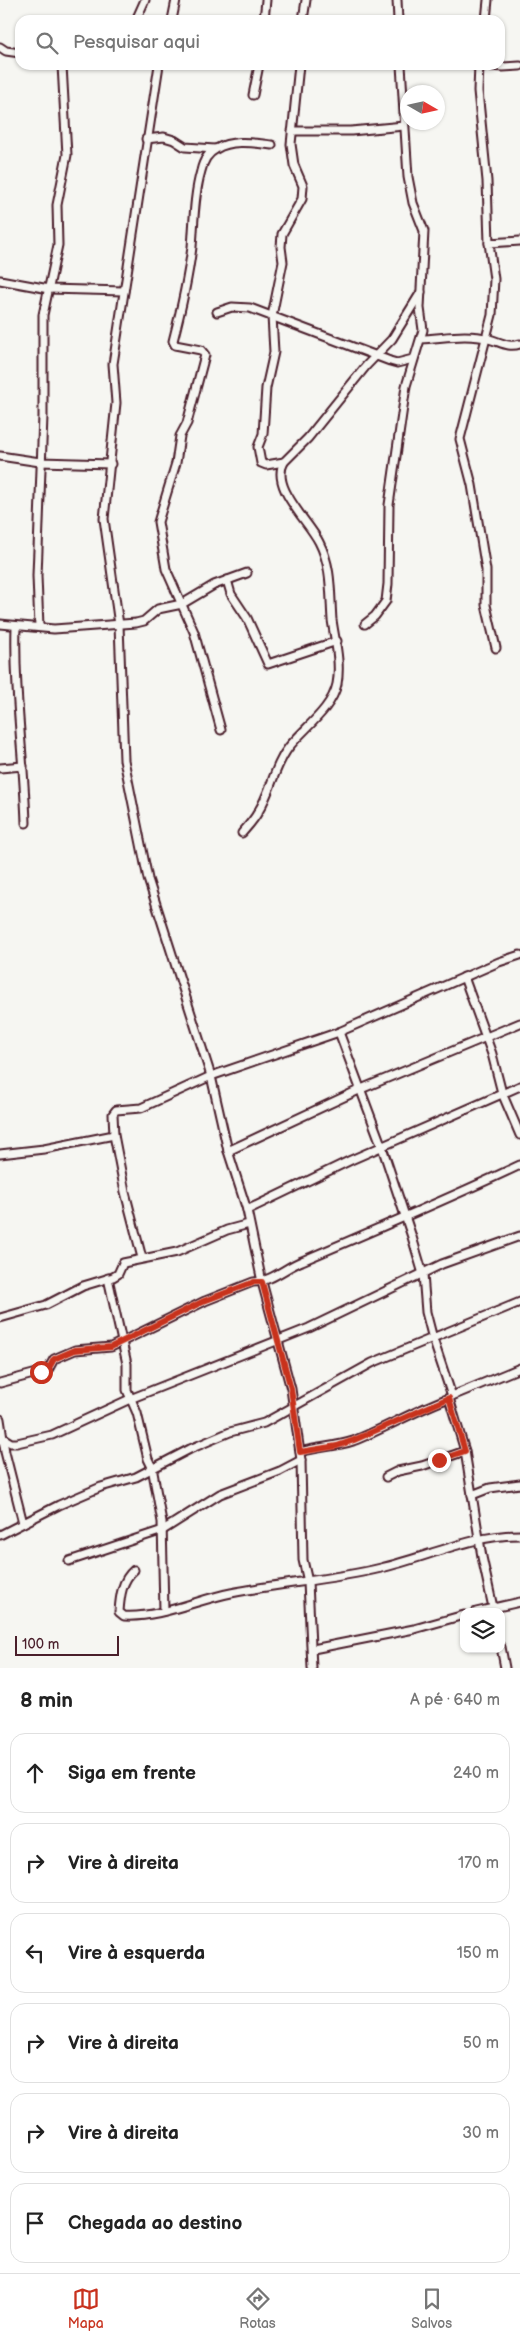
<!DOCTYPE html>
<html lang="pt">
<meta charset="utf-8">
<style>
body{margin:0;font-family:"Balsamiq Sans",sans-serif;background:#f6f6f6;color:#222}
.controls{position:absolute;right:15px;bottom:15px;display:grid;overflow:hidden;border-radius:10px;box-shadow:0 1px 4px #0004}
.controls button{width:45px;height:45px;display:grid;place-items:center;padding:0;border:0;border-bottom:1px solid #e0e0e0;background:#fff;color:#222;font:25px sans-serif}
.compass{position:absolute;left:400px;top:85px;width:45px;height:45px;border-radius:50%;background:#fff;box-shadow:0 1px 4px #0004;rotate:99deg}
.scale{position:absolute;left:15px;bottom:12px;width:104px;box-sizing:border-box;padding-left:5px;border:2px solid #4a1f2b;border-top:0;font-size:14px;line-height:18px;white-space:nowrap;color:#4a1f2b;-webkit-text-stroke:4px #f6f6f2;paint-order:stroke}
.stop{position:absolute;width:15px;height:15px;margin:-11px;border:4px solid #c8321e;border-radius:50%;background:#fff}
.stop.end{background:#c8321e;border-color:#fff;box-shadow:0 1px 5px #0008}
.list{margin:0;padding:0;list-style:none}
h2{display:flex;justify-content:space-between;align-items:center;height:65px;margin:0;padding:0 20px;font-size:21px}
h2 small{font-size:16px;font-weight:400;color:#767676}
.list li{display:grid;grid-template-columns:32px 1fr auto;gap:15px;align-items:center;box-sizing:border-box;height:80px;margin:0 10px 10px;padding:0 10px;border:1px solid #e0e0e0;border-radius:15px}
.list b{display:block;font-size:19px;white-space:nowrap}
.list em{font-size:16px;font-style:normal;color:#767676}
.icon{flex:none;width:28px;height:28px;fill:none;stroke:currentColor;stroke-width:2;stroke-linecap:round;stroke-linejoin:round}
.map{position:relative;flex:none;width:520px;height:1668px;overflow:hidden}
.search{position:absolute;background:#fff;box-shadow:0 1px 4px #0004;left:15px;right:15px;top:15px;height:55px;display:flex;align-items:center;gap:12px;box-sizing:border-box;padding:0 18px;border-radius:15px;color:#767676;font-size:19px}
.sheet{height:605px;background:#fff}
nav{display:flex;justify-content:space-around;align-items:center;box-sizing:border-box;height:70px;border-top:1px solid #e0e0e0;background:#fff;font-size:14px;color:#767676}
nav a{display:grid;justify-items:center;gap:2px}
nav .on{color:#c8321e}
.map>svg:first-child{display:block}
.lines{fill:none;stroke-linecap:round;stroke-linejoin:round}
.minor-casing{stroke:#4a1f2b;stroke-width:11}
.minor{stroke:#f6f6f2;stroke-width:7}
.route{stroke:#c8321e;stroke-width:6}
</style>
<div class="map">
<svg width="520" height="1668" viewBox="0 0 520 1668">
<rect width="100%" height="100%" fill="#f6f6f2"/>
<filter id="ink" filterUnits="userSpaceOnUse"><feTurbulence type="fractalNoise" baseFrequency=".02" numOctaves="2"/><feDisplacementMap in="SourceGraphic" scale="10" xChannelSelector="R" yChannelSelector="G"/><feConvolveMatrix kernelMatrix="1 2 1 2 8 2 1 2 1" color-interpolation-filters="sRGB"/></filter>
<g filter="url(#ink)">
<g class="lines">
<defs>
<g id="minor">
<path d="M397 0 398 20"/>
<path d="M136 20 145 0"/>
<path d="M172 20 176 0"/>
<path d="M264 20 266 0"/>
<path d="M303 20 306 0"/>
<path d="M486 20 488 0"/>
<path d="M0 47 6 51 20 53"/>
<path d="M159 65 113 364 116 403 104 519 119 625 124 760 148 879 211 1076 228 1151 247 1210 262 1282 291 1389 301 1460 303 1560 308 1582 312 1668"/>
<path d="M299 65 291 144 294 165 303 186 302 199 282 234 281 247 283 262 272 316 274 352 266 388 263 434 258 447 261 463 266 465 284 462 308 438 366 366 392 339 421 292"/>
<path d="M473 65 503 67 520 66"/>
<path d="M479 65 478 91 487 181 489 243"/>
<path d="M253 95 259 65"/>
<path d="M292 131H351L404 126"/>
<path d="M146 139 164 137 174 140 185 147 215 149"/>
<path d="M0 280 49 289 124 291"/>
<path d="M217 312 232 307 250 308 390 361 397 363 413 359"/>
<path d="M421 339C444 338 467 333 489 339 501 342 508 348 520 344"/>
<path d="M0 456 40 462 111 464"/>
<path d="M227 580 231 594 247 618 268 664 337 641"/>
<path d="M0 624 54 629 136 623 144 621 158 609 182 604 214 585 247 573"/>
<path d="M365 624 375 616 386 601 388 584 389 505 406 386 423 330 420 308 424 231 413 203 408 177 401 65"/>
<path d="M16 626C14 692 24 758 26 823"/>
<path d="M39 627 37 576 43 416V315L58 245 57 205 67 155 62 65"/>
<path d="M496 648 486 605V570L472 485 460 439 492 315 494 279 489 243 520 241"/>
<path d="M221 730 194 632 166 569 158 522 176 463 180 436 187 423 205 355 201 350 175 345 173 341C181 310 188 279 192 247 194 222 194 195 201 171 203 162 208 153 216 149 232 139 254 143 272 145"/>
<path d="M0 768 23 766"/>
<path d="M242 833C247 827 254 820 258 812 271 792 274 766 289 747 304 728 332 709 337 684 341 663 335 641 332 620 330 592 332 567 319 542 308 520 270 487 284 462"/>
<path d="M464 977 492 1054 502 1093 520 1135"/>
<path d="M339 1032 382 1147 412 1237 423 1274 426 1312 433 1339 452 1396 449 1398 465 1451 482 1557 494 1612"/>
<path d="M228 1151 361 1089 520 1023"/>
<path d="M0 1154 44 1149 114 1135"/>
<path d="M247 1210 351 1160 520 1086"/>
<path d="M142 1258 125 1192 114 1135 113 1114 116 1110 141 1108 211 1076 339 1032 499 962 520 955"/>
<path d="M108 1278 127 1364V1390L137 1413 148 1459 152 1467 162 1522 164 1611"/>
<path d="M0 1318 46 1305 83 1286 113 1277 118 1274 123 1263 177 1252 227 1230 249 1224"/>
<path d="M0 1383 48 1370 54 1359 75 1350 111 1347 205 1301 253 1282C271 1282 286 1267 302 1261 375 1230 448 1199 520 1165"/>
<path d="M452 1396 520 1368"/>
<path d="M0 1419 5 1452 23 1523"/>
<path d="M3 1438 11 1443H17L52 1435 130 1399 309 1328 442 1264 520 1236"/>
<path d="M300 1452C317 1447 335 1447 353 1441 386 1428 416 1410 449 1398"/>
<path d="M386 1477 398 1471 422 1466 465 1451"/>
<path d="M472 1495 490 1488 520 1484"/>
<path d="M0 1535 59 1505 101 1487 136 1477 190 1449 230 1432 264 1423 372 1363 520 1302"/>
<path d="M69 1561 163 1530 220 1494 280 1471 301 1460"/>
<path d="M134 1570C122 1580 120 1596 119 1612L124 1616C160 1618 196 1600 231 1593 281 1583 331 1580 381 1568 428 1557 471 1535 520 1535"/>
<path d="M476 1612 520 1602"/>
<path d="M501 1647 505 1668"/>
<path d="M313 1649 414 1629 464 1615"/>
</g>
</defs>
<use href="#minor" class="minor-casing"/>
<use href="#minor" class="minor"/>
</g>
</g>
<g class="lines" filter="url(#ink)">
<path class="route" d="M41 1372 48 1370 54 1359 75 1350 111 1347 204 1301 254 1282H262L291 1389 300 1452 337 1446 354 1440 449 1398 465 1451 439 1460"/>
</g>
</svg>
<div class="controls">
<button><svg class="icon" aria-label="layers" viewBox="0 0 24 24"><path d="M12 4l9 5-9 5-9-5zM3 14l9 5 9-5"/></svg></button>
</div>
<svg class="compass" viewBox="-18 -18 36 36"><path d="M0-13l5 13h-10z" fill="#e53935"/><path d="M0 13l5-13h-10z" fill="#767676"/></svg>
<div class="scale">100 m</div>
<div class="stop" style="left:41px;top:1372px"></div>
<div class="stop end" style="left:439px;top:1460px"></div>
<div class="search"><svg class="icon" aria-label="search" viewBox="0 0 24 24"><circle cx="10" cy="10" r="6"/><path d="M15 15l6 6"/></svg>Pesquisar aqui</div>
</div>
<section class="sheet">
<h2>8 min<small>A pé · 640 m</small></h2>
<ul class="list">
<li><svg class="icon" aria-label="ahead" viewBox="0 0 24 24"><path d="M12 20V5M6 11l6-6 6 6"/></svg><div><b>Siga em frente</b></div><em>240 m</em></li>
<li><svg class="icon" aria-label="right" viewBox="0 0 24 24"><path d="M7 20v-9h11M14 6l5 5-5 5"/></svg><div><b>Vire à direita</b></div><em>170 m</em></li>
<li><svg class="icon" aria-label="left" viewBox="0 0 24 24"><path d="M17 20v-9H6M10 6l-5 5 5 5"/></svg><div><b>Vire à esquerda</b></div><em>150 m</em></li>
<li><svg class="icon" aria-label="right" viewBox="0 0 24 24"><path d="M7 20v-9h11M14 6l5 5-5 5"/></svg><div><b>Vire à direita</b></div><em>50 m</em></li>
<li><svg class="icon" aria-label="right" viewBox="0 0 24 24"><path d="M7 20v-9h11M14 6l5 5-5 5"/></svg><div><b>Vire à direita</b></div><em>30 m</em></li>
<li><svg class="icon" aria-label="arrive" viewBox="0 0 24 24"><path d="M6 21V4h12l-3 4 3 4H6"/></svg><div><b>Chegada ao destino</b></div></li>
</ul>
</section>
<nav>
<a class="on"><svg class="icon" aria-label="map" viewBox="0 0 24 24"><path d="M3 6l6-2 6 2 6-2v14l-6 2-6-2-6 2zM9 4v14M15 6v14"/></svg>Mapa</a>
<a><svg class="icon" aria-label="directions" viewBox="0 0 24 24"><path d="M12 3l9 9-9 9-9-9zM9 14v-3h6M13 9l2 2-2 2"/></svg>Rotas</a>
<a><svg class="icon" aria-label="saved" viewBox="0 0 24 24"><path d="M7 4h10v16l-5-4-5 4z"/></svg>Salvos</a>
</nav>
